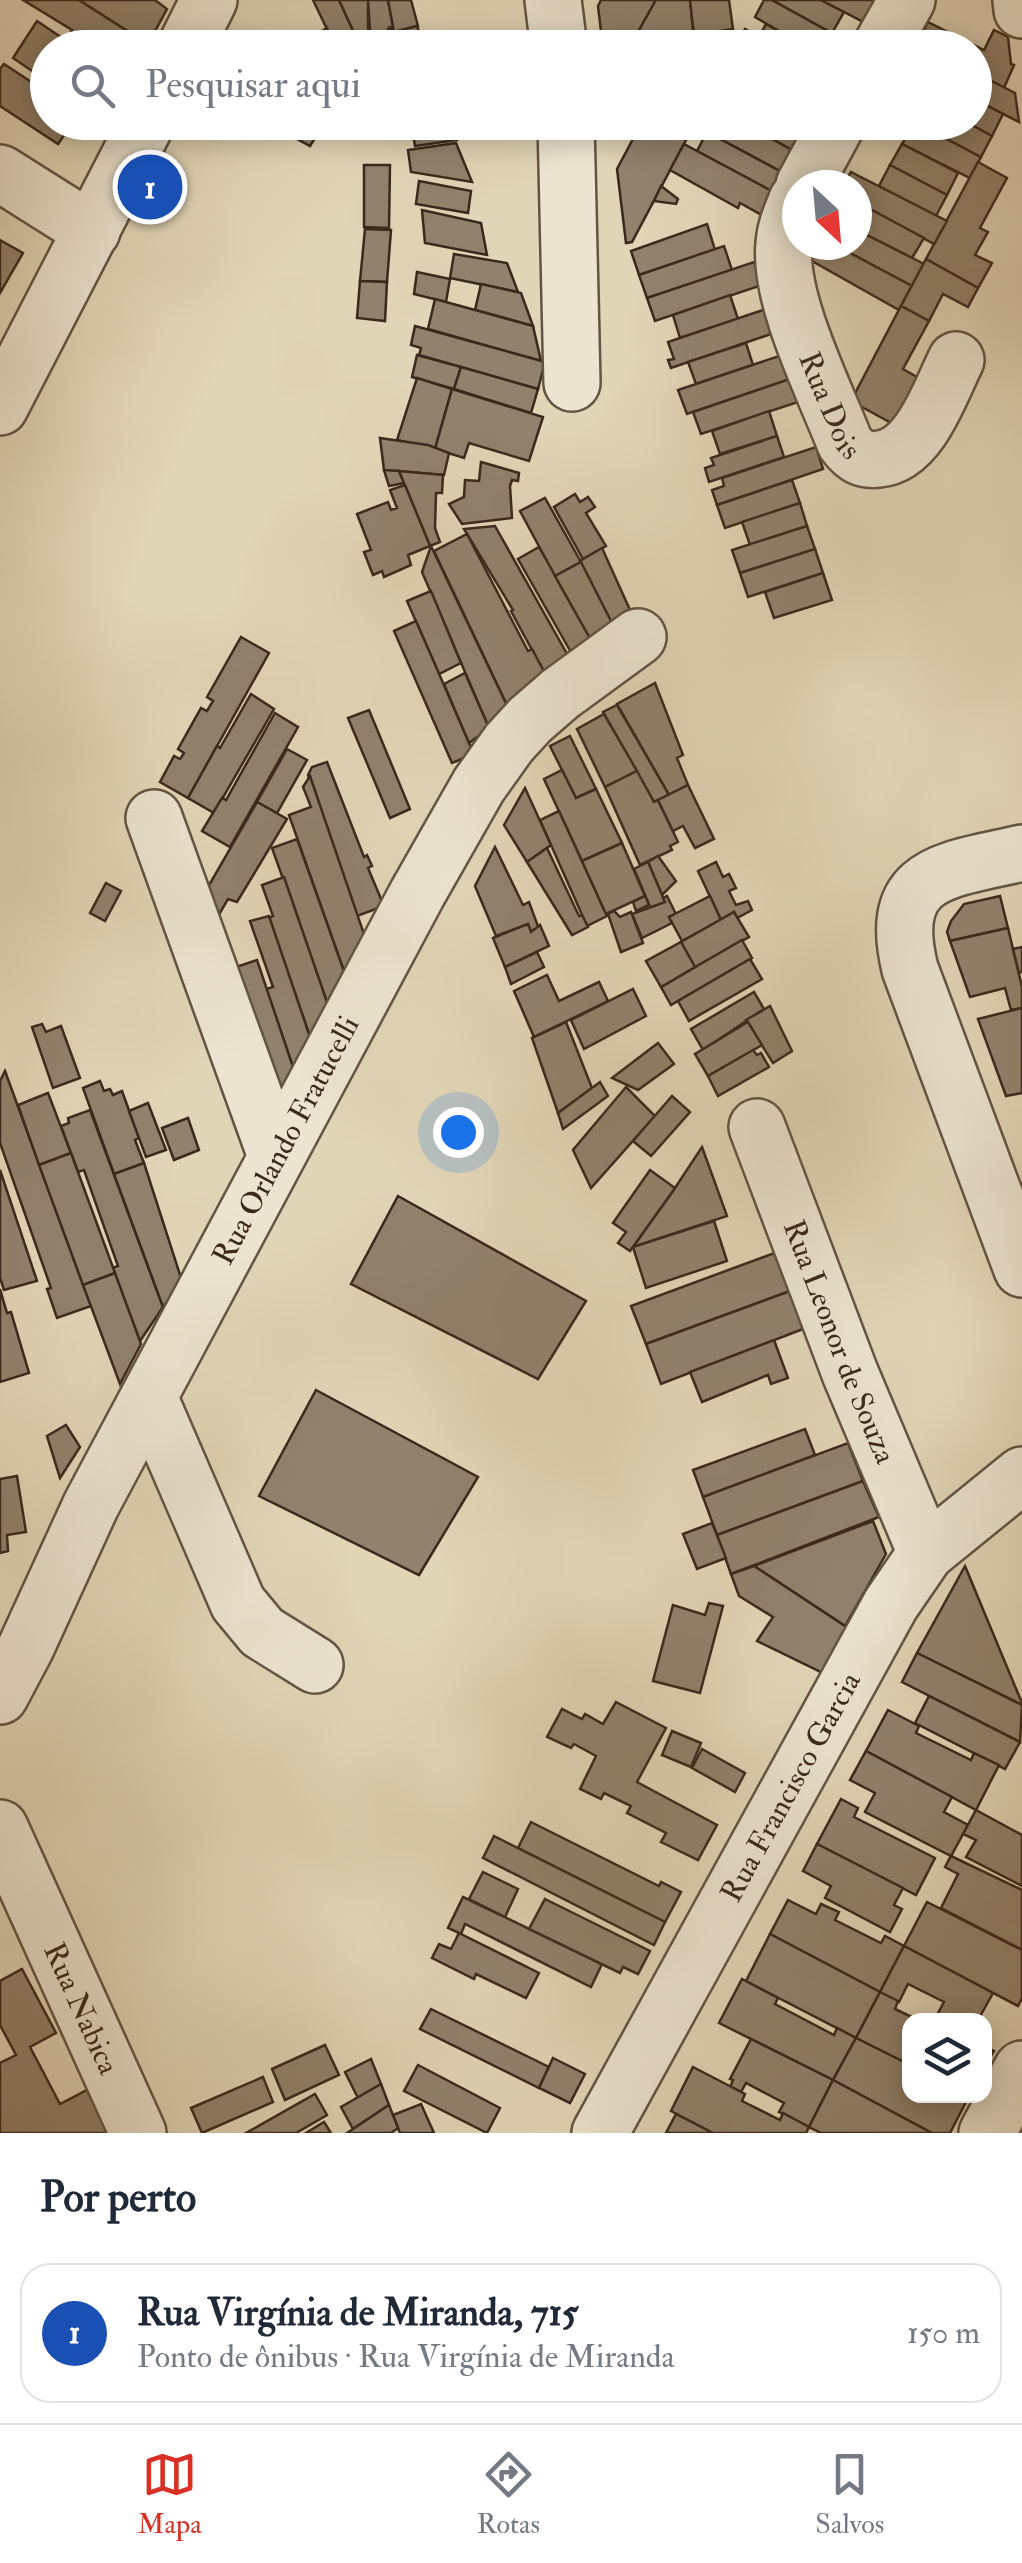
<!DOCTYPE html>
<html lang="pt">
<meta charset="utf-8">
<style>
body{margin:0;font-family:"IM FELL Double Pica",serif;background:#f2f2f3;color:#1f2937}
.controls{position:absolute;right:30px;bottom:30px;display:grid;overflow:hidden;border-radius:20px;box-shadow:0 5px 25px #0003}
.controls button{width:90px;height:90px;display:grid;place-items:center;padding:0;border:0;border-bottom:2px solid #e0e1e3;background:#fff;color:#1f2937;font:50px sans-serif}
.compass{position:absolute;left:782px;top:170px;width:90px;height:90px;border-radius:50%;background:#fff;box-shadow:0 5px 25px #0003;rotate:154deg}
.you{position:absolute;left:458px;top:1132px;width:35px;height:35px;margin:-25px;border:8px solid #fff;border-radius:50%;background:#1a73e8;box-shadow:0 0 0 15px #1a73e833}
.badge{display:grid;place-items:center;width:65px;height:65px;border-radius:50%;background:#d93025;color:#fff;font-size:32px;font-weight:700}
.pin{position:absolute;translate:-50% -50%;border:5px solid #fff;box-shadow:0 2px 10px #0006}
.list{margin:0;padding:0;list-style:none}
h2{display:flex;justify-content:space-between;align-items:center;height:130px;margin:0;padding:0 40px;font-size:42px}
h2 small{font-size:32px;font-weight:400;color:#747a83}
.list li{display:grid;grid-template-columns:65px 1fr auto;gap:30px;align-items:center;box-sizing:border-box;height:140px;margin:0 20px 20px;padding:0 20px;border:2px solid #e0e1e3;border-radius:30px}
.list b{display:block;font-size:38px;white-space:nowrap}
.list p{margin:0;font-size:32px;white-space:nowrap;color:#747a83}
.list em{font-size:32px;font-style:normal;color:#747a83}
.icon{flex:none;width:55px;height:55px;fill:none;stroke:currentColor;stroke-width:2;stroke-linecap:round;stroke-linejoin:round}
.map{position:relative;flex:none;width:1022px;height:2133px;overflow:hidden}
.search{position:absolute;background:#fff;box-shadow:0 5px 25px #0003;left:30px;right:30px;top:30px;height:110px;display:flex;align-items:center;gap:25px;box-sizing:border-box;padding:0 35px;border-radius:55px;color:#747a83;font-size:38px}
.sheet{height:290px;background:#fff}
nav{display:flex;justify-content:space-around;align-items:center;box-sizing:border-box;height:140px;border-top:2px solid #e0e1e3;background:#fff;font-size:28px;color:#747a83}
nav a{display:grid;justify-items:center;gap:5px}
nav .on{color:#d93025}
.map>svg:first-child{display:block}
.building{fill:#91826d;stroke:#3a291c;stroke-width:2.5}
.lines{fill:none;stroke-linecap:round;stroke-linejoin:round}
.minor-casing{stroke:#645443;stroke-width:60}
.minor{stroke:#ece4d0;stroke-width:55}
.labels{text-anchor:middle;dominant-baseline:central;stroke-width:10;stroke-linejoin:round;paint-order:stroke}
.street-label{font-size:30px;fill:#3a291c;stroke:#ece4d0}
</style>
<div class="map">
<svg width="1022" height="2133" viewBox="0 0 1022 2133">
<rect width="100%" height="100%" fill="#e1d5b7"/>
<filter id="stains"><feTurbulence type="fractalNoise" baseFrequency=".002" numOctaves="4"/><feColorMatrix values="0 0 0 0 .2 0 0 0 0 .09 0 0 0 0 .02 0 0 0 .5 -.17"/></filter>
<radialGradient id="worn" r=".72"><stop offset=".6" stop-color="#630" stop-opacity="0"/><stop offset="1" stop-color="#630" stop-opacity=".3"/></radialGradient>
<g class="building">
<path d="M23 0H79L148 44 146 48H77L66 40 72 30Z"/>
<path d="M79 0H155L167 9 148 44Z"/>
<path d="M313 0H339L361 48H336Z"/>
<path d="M339 0H368V48H361Z"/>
<path d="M368 0H388L393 27 388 29 391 42 371 45Z"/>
<path d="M388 0H411L418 26 394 32Z"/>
<path d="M601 0H656L629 48H603L598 6Z"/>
<path d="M656 0H690L693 30 684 48H629Z"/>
<path d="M690 0H729L733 29 694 35Z"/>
<path d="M764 0H772L832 33 824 48H808L755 17Z"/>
<path d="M772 0H821L844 12 832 33Z"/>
<path d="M821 0H874L885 6 873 27Z"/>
<path d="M37 21 77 48H48V82L13 58Z"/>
<path d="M928 22 984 50 994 30 1008 37 1011 64 1014 65 1004 88 974 72V48H928L918 43Z"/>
<path d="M766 24 808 48H756L740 39 745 29 759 37Z"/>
<path d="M417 26 425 48H392L390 28 394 32Z"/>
<path d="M327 28 336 48H297L300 44Z"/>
<path d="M693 30 696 48H684Z"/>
<path d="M4 64 48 93V122H73L58 144 0 106V69Z"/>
<path d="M974 72 1015 93 1019 122 974 99Z"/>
<path d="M974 99 1003 114 992 136 966 122H974Z"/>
<path d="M266 122H325L310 146Z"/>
<path d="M411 122 454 124 457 140 415 146Z"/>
<path d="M642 122H682L676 135 686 140 632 242 626 243 617 169Z"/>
<path d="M713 122H742L803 156 791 177 707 132Z"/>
<path d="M742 122H795L815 133 803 156Z"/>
<path d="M915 122 981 157 970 178 902 144Z"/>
<path d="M915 122H966L992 136 981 157Z"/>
<path d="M707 132 791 177 781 196 697 151Z"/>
<path d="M456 143 472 182 411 172 408 150Z"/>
<path d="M684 144 781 196 769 219 740 203 738 208 670 170Z"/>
<path d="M902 144 958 173 947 195 890 165Z"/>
<path d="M978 162 1007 178 980 228 988 232 975 255 992 263 978 288 926 259Z"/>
<path d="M364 165H390L389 228 364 227Z"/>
<path d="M890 165 947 195 936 216 879 186Z"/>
<path d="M851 172 947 221 934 244 857 202V185H843Z"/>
<path d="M419 181 471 191 468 213 416 204Z"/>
<path d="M661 186 678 199 676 204 654 201Z"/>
<path d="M857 202 924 238 912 258 857 230Z"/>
<path d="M422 210 481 223 487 255 425 243Z"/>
<path d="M707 224 715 250 639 275 631 251Z"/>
<path d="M365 229 391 230 387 282 360 281Z"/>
<path d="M857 230 924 264 912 286 835 245H857Z"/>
<path d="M0 240 23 253 0 293Z"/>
<path d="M812 245H835L912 286 899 310 805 257Z"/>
<path d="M724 246 732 270 647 298 639 275Z"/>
<path d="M454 254 507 263 518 292 450 278Z"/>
<path d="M926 259 978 288 968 307 943 294 929 321 901 306Z"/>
<path d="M754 262 762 285 655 321 647 298Z"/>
<path d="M417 272 450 279 446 302 414 294Z"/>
<path d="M360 281 387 282 385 321 357 318Z"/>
<path d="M481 284 521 293 533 326 475 310Z"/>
<path d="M730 295 738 319 680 338 673 315Z"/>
<path d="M435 299 533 326 541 361 428 329Z"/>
<path d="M901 306 929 321 903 369 931 385 906 431 851 401Z"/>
<path d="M769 308 777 332 671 368 668 360 674 359 668 342Z"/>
<path d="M415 326 545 362 538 389 419 355 421 348 411 345Z"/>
<path d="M746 343 753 365 696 384 688 362Z"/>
<path d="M785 354 793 378 687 414 678 390Z"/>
<path d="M417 355 461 367 454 389 412 377Z"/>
<path d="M461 367 538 389 531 413 454 389Z"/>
<path d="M417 378 452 389 435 449 397 440Z"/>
<path d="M793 378 801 401 701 434 693 412Z"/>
<path d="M452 389 543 417 529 461 469 443 464 458 435 449Z"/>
<path d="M769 411 777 436 720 454 712 431Z"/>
<path d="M777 436 784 457 709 482 705 468 714 465 711 458Z"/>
<path d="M380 438 428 445 449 453 444 475 384 470Z"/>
<path d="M816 447 823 469 717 505 712 490 724 486 722 478Z"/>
<path d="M481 462 519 473 518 481 512 480 510 486 512 518 462 524 449 504 464 497 465 480 479 481Z"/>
<path d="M384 470 399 471 404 483 389 486Z"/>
<path d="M399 471 443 475 442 493H436L435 528 440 542 430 546Z"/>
<path d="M792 480 800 503 725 528 717 505Z"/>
<path d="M405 485 430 546 408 555 411 565 384 577 382 571 373 575 364 552 371 550 357 514 388 502 391 510 397 508 390 490Z"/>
<path d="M575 494 580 502 588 497 595 507 586 513 606 546 583 559 554 507Z"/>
<path d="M545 498 581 562 555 576 520 511Z"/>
<path d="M800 503 807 526 750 545 742 522Z"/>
<path d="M495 526 571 661 546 676 511 611 513 610 464 529Z"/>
<path d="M807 526 815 549 740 573 732 550Z"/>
<path d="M467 534 528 651 532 649 548 679 512 716 434 551Z"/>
<path d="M431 546 512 716 489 728 422 572Z"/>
<path d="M539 547 596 649 576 661 518 559Z"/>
<path d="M602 548 635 621 616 631 580 561Z"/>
<path d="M815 549 823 573 748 597 740 573Z"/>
<path d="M581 562 618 635 596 649 555 576Z"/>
<path d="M823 573 832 600 774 618 765 592Z"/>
<path d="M431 591 461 663 439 674 407 601Z"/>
<path d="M416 621 474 754 452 763 394 631Z"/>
<path d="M241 637 269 653 188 798 160 782 174 756 180 759 184 753 178 749 201 708 207 711 213 701 207 697Z"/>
<path d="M465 673 489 728 469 743 444 684Z"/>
<path d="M655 683 683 755 677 758 688 785 669 795 617 704Z"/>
<path d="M251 694 274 709 214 813 188 798 217 746 220 748Z"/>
<path d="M617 705 669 795 654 802 603 712Z"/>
<path d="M369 710 410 809 390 818 348 718Z"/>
<path d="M275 713 298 727 230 847 202 831 222 798 226 800Z"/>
<path d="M604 714 637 771 605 787 577 729Z"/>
<path d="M570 736 596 789 576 798 550 746Z"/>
<path d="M287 749 307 760 277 813 257 802Z"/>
<path d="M327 762 364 857 367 855 372 866 368 868 384 906 357 916 308 775 312 767Z"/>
<path d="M562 770 576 798 596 789 622 843 582 861 544 779Z"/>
<path d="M637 771 654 802 658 800 678 842 670 846 672 850 640 865 605 787Z"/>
<path d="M310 776 367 943 346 977 289 815 311 807 303 787Z"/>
<path d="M688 785 714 839 695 848 683 826 673 831 658 800Z"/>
<path d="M525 788 551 845 527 862 504 825Z"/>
<path d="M257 802 287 819 237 902 228 899 214 923 204 894Z"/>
<path d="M559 811 607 916 587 926 540 820Z"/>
<path d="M297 839 346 977 329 1008 272 848Z"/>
<path d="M622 843 645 896 606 914 582 861Z"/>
<path d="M495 847 523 905 529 902 539 929 531 932 528 924 496 936 475 886Z"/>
<path d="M547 848 579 916 582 915 588 927 572 935 527 862Z"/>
<path d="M658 856 676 881 662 895 648 862Z"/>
<path d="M648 862 665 902 651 909 634 869Z"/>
<path d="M716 862 723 877 729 874 736 888 729 891 736 905 748 901 752 910 737 918 734 912 721 920 698 871Z"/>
<path d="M284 877 329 1008 311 1040 269 918 273 916 262 885Z"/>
<path d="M106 883 121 891 105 921 90 913Z"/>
<path d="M645 896 649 905 636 911 633 902Z"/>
<path d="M667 896 676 914 669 917 672 923 642 938 632 914 665 902 663 898Z"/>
<path d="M710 896 721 920 682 941 669 917Z"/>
<path d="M1000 896 1008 928 950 941 947 932 951 921 964 904Z"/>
<path d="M614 911 620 917 631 912 643 943 621 952 608 914Z"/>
<path d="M734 912 749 937 695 967 681 942Z"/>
<path d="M269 916 311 1040 294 1070 266 989 273 987 250 921Z"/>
<path d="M528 924 531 932 540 925 549 946 505 967 493 938Z"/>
<path d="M1008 928 1022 987V1008L1011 1010 1005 988 970 997 950 941Z"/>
<path d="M742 940 752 958 671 1005 661 987Z"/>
<path d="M681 942 695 967 661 987 646 961Z"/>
<path d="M1022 947V972L1019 973 1013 949Z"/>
<path d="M537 952 544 967 511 984 505 967Z"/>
<path d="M750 959 762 979 689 1021 678 1001Z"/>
<path d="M257 960 294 1070 279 1096 230 969Z"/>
<path d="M547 975 559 1001 599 982 608 1001 534 1037 514 991Z"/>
<path d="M633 989 646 1016 584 1049 571 1020Z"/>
<path d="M754 992 764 1009 703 1050 691 1029Z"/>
<path d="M770 1006 792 1051 773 1063 746 1020Z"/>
<path d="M1022 1008V1093L1006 1096 978 1019Z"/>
<path d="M566 1022 592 1088 558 1113 532 1038Z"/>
<path d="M748 1022 762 1045 708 1076 695 1054Z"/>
<path d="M42 1024 46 1032 61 1026 80 1078 53 1088 32 1027Z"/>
<path d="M658 1043 674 1064 638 1090 612 1078Z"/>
<path d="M753 1050 757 1055 761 1053 769 1067 718 1096 708 1076Z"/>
<path d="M5 1071 91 1306 57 1318 47 1289 51 1288 0 1143V1081Z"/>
<path d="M100 1081 104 1091 110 1089 113 1095 122 1091 139 1138 135 1140 144 1163 114 1174 83 1088Z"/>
<path d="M600 1082 608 1096 563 1129 558 1113Z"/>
<path d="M626 1087 655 1116 591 1188 573 1150Z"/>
<path d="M48 1093 71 1153 39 1165 18 1105Z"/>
<path d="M672 1096 690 1112 651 1156 633 1141Z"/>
<path d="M148 1103 166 1150 146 1157 129 1111Z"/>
<path d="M90 1110 163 1307 140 1341 112 1268 118 1266 84 1170 78 1172 61 1126 69 1123 68 1118Z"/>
<path d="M188 1118 199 1150 174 1160 162 1128Z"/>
<path d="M702 1147 727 1216 633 1247 675 1188Z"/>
<path d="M71 1153 115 1273 83 1285 39 1165Z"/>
<path d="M144 1163 182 1281 163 1307 114 1174Z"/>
<path d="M0 1170 37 1281 4 1290 0 1278Z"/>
<path d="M650 1170 675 1188 630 1251 618 1243 626 1232 613 1223Z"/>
<path d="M398 1196 586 1301 538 1379 351 1284Z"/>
<path d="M714 1221 727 1261 646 1288 633 1247Z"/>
<path d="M777 1252 790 1291 646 1344 631 1306Z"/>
<path d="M115 1273 141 1344 120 1384 83 1285Z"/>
<path d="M0 1289 7 1313 11 1312 29 1373 0 1382Z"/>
<path d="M790 1291 803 1329 661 1384 646 1344Z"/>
<path d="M774 1340 788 1378 771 1384 768 1375 702 1402 690 1372Z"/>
<path d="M316 1390 478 1477 419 1575 259 1496Z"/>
<path d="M66 1425 80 1447 60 1478 47 1436Z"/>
<path d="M805 1429 815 1455 703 1497 693 1470Z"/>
<path d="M848 1443 863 1481 717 1535 703 1497Z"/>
<path d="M17 1476 26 1532 7 1535 8 1551 0 1553V1479Z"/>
<path d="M863 1481 879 1517 731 1574 717 1535Z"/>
<path d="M873 1521 886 1554 845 1626 754 1566Z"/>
<path d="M712 1523 726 1558 697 1569 683 1534Z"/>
<path d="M754 1566 848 1628 823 1673 757 1641 773 1617 739 1596 731 1574Z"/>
<path d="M965 1566 1022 1703V1705L917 1653Z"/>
<path d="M709 1603 723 1606 700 1693 653 1681 673 1605 705 1615Z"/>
<path d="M917 1653 1022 1705 1020 1742 902 1682Z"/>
<path d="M929 1696 1020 1742 1005 1769 915 1723Z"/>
<path d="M616 1702 666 1728 637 1782 717 1825 698 1860 661 1842 666 1833 627 1813 631 1806 604 1793 601 1799 580 1789 596 1756 574 1744 571 1748 547 1737 562 1709 582 1719 585 1714 603 1724Z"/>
<path d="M888 1710 919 1726 916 1733 971 1760 974 1753 999 1765 976 1810 866 1751Z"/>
<path d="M672 1731 701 1743 691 1767 662 1755Z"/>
<path d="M702 1749 745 1773 735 1792 692 1768Z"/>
<path d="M866 1751 952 1797 944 1812 968 1825 951 1856 865 1812 875 1793 850 1780Z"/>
<path d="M841 1799 858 1808 854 1817 935 1858 916 1895 817 1844Z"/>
<path d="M976 1810 1022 1835V1886L966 1857 976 1840 963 1834Z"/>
<path d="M531 1822 659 1886 661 1882 681 1892 665 1922 518 1848Z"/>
<path d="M494 1836 665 1922 654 1945 483 1858Z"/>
<path d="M817 1844 903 1888 894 1905 902 1909 890 1932 825 1898 831 1886 803 1871Z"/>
<path d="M951 1856 1022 1890V1950L941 1908 958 1874 945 1867Z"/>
<path d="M483 1872 518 1889 505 1917 469 1899Z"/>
<path d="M463 1897 602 1964 591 1987 465 1924 461 1934 448 1928Z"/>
<path d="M545 1899 650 1951 638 1974 623 1967 620 1973 529 1929Z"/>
<path d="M788 1900 816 1914 821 1904 839 1912 835 1920 881 1943 885 1936 904 1946 880 1992 770 1934Z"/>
<path d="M927 1902 1022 1950V1998L1018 2006 904 1946Z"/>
<path d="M459 1933 539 1973 526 1998 476 1974 474 1979 432 1958 439 1944 451 1949Z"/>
<path d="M770 1934 880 1992 856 2038 746 1981Z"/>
<path d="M904 1946 993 1993 978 2020H948L937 2015 944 2002 908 1984 899 2002 880 1992Z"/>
<path d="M22 1969 56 2033 30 2047 60 2104 87 2090 109 2133H0V2063L16 2055 0 2025V1981Z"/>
<path d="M742 1979 778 1998 775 2004 834 2035 837 2028 856 2038 833 2080 719 2023Z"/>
<path d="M880 1992 898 2001 895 2009 918 2020H910V2065L856 2038Z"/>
<path d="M431 2009 549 2067 539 2088 420 2029Z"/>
<path d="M856 2038 910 2065V2096H969L950 2133H932L833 2080Z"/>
<path d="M751 2039 833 2080 809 2127 779 2112 784 2103 746 2083 741 2092 730 2087 733 2080 730 2079Z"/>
<path d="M325 2045 339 2075 285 2100 272 2069Z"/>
<path d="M984 2046 994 2051 984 2067Z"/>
<path d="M553 2058 585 2074 570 2103 539 2088Z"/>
<path d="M371 2059 381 2084 358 2098 345 2072Z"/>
<path d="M418 2065 500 2108 487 2133 404 2091Z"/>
<path d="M693 2067 745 2094 742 2101 780 2120 783 2113 809 2127 806 2133H713L671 2111Z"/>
<path d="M263 2077 273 2102 202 2133 191 2108Z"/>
<path d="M833 2080 932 2133H821L809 2127Z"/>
<path d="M381 2084 389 2105 353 2129 341 2107Z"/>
<path d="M315 2094 327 2115 296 2133H246Z"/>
<path d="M421 2104 434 2133H400L393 2115Z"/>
<path d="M389 2105 398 2128 391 2133H347Z"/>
<path d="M676 2114 713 2133H666Z"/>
<path d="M324 2122 331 2133H306Z"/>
</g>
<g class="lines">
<defs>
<g id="minor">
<path d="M553 0 559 48"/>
<path d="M1021 0 1022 10"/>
<path d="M185 48 209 0"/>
<path d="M880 48 907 0"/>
<path d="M566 122 572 383"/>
<path d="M0 173 92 231"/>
<path d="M804 185 838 122"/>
<path id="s1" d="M797 200C791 215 785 228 784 244 778 299 825 391 845 443 855 456 863 461 879 459 920 455 940 392 956 360"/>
<path d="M0 407 147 122"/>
<path d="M154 818 276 1156"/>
<path d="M1022 853C945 871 886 871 910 969L1022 1269"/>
<path id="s2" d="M757 1127 850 1373 926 1553"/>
<path d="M149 1397 238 1603 262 1632 315 1665"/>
<path id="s3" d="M0 1696 26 1647 91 1505 417 894 479 785 509 743 530 720 560 694 638 637"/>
<path id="s4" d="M0 1828 138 2133"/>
<path id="s5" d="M600 2133 891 1604 926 1553 1022 1475"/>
<path d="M987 2133 1022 2069"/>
</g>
</defs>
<use href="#minor" class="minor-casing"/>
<use href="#minor" class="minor"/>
</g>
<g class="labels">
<g class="street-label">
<text stroke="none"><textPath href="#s1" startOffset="215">Rua Dois</textPath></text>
<text stroke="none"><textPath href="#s3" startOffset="625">Rua Orlando Fratucelli</textPath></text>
<text stroke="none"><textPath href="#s2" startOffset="230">Rua Leonor de Souza</textPath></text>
<text stroke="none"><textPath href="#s5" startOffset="395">Rua Francisco Garcia</textPath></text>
<text stroke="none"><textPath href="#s4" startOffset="198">Rua Nabica</textPath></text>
</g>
</g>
<rect width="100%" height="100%" filter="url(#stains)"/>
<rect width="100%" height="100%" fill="url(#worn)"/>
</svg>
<div class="controls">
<button><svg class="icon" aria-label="layers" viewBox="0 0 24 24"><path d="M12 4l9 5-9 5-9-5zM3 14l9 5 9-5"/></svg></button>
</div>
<svg class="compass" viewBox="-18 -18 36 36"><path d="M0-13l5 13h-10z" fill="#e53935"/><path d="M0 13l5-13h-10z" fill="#747a83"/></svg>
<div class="you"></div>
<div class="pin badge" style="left:150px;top:187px;background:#1a4fb4">1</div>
<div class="search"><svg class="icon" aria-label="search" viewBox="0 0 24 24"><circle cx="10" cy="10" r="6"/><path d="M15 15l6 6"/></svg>Pesquisar aqui</div>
</div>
<section class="sheet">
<h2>Por perto<small></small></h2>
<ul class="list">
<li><span class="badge" style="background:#1a4fb4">1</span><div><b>Rua Virgínia de Miranda, 715</b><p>Ponto de ônibus · Rua Virgínia de Miranda</p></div><em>150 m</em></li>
</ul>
</section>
<nav>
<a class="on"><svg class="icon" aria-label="map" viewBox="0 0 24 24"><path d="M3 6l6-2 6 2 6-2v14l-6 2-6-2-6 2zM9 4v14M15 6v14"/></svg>Mapa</a>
<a><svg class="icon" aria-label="directions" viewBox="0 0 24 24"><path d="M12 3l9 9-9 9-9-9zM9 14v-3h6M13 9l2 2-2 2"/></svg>Rotas</a>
<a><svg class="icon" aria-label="saved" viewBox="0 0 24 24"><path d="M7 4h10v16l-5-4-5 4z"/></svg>Salvos</a>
</nav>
